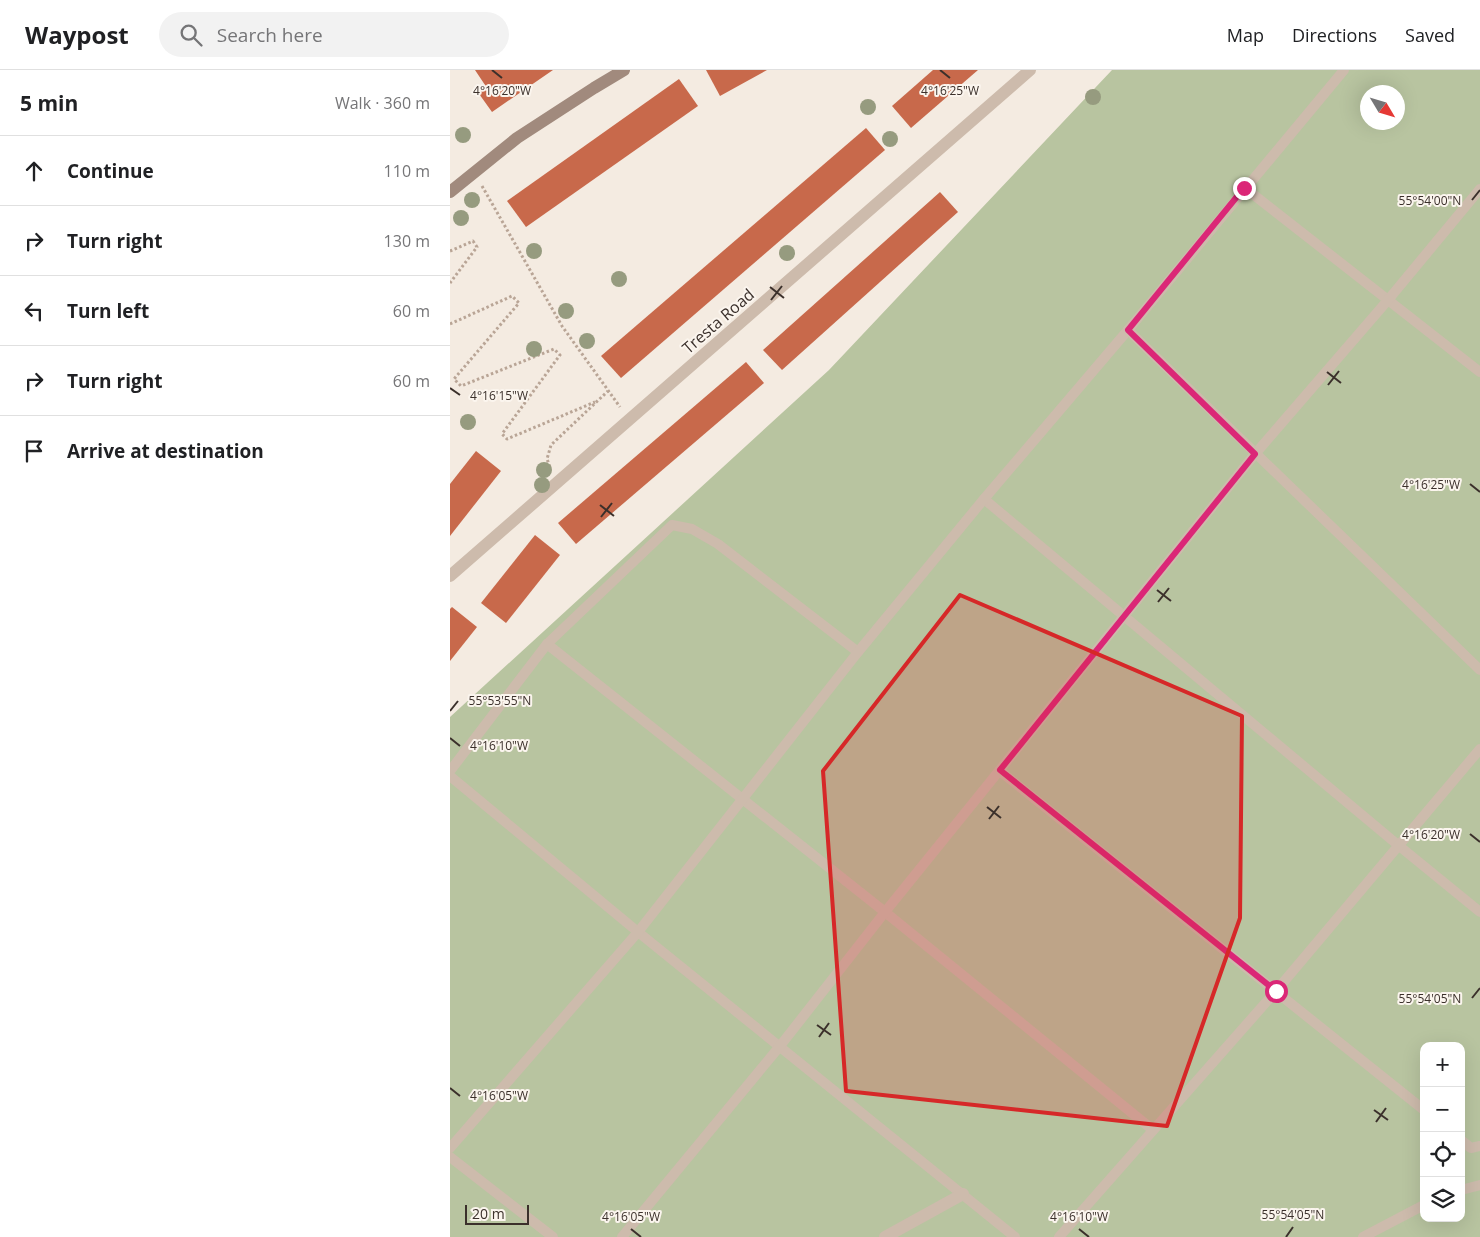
<!DOCTYPE html>
<meta charset="utf-8">
<style>
body{margin:0;font-family:"Open Sans",sans-serif;background:#f2f2f2;color:#202124}
.controls{position:absolute;right:15px;bottom:15px;display:grid;overflow:hidden;border-radius:10px;box-shadow:0 5px 20px #0002}
.controls button{width:45px;height:45px;display:grid;place-items:center;padding:0;border:0;border-bottom:1px solid #e0e0e0;background:#fff;color:#202124;font:25px sans-serif}
.compass{position:absolute;left:910px;top:15px;width:45px;height:45px;border-radius:50%;background:#fff;box-shadow:0 5px 20px #0002;rotate:128deg}
.scale{position:absolute;left:15px;bottom:12px;width:64px;box-sizing:border-box;padding-left:5px;border:2px solid #3b302b;border-top:0;font-size:14px;line-height:18px;white-space:nowrap;color:#3b302b;-webkit-text-stroke:4px #fbf5ee;paint-order:stroke}
.stop{position:absolute;width:15px;height:15px;margin:-11px;border:4px solid #db2777;border-radius:50%;background:#fff}
.stop.end{background:#db2777;border-color:#fff;box-shadow:0 1px 5px #0008}
.list{margin:0;padding:0;list-style:none}
h2{display:flex;justify-content:space-between;align-items:center;height:65px;margin:0;padding:0 20px;font-size:21px}
h2 small{font-size:16px;font-weight:400;color:#757577}
.list li{display:grid;grid-template-columns:32px 1fr auto;gap:15px;align-items:center;box-sizing:border-box;height:70px;padding:0 20px;border-top:1px solid #e0e0e0}
.list b{display:block;font-size:19px;white-space:nowrap}
.list em{font-size:16px;font-style:normal;color:#757577}
.icon{flex:none;width:28px;height:28px;fill:none;stroke:currentColor;stroke-width:2;stroke-linecap:round;stroke-linejoin:round}
.map{position:relative;flex:none;width:1030px;height:1167px;overflow:hidden}
header{display:flex;align-items:center;gap:30px;box-sizing:border-box;height:70px;padding:0 25px;background:#fff;border-bottom:1px solid #e0e0e0}
header strong{font-size:24px}
nav{display:flex;gap:28px;margin-inline-start:auto;font-size:18px}
.search{width:350px;height:45px;background:#f2f2f2;display:flex;align-items:center;gap:12px;box-sizing:border-box;padding:0 18px;border-radius:28px;color:#757577;font-size:19px}
main{display:flex}
aside{flex:1;background:#fff}
.map>svg:first-child{display:block}
.green{fill:#b8c4a0;fill-rule:evenodd}
.building{fill:#c8694b}
.lines{fill:none;stroke-linecap:round;stroke-linejoin:round}
.path{stroke:#b9a596;stroke-width:3;stroke-dasharray:2.5 2.5;stroke-linecap:butt}
.lane{stroke:#cdbbac;stroke-width:10}
.street{stroke:#cdbbac;stroke-width:12}
.secondary{stroke:#a18a7d;stroke-width:12}
.tree{fill:#969b7f}
.route{stroke:#db2777;stroke-width:6}
.marked{fill:#d62828;fill-opacity:0.2;stroke:#d62828;stroke-width:4;stroke-linejoin:round}
.ticks{fill:none;stroke:#3b302b;stroke-width:2}
.labels{text-anchor:middle;dominant-baseline:central;stroke-width:4;stroke-linejoin:round;paint-order:stroke}
.street-label{font-size:16px;fill:#3b302b;stroke:#fbf5ee}
.ticks-label{font-size:12px;text-anchor:middle;fill:#3b302b;stroke:#fbf5ee;stroke-width:4;stroke-linejoin:round;paint-order:stroke}
</style>
<header>
<strong>Waypost</strong>
<div class="search"><svg class="icon" aria-label="search" viewBox="0 0 24 24"><circle cx="10" cy="10" r="6"/><path d="M15 15l6 6"/></svg>Search here</div>
<nav><a>Map</a><a>Directions</a><a>Saved</a></nav>
</header>
<main>
<aside>
<h2>5 min<small>Walk · 360 m</small></h2>
<ul class="list">
<li><svg class="icon" aria-label="ahead" viewBox="0 0 24 24"><path d="M12 20V5M6 11l6-6 6 6"/></svg><div><b>Continue</b></div><em>110 m</em></li>
<li><svg class="icon" aria-label="right" viewBox="0 0 24 24"><path d="M7 20v-9h11M14 6l5 5-5 5"/></svg><div><b>Turn right</b></div><em>130 m</em></li>
<li><svg class="icon" aria-label="left" viewBox="0 0 24 24"><path d="M17 20v-9H6M10 6l-5 5 5 5"/></svg><div><b>Turn left</b></div><em>60 m</em></li>
<li><svg class="icon" aria-label="right" viewBox="0 0 24 24"><path d="M7 20v-9h11M14 6l5 5-5 5"/></svg><div><b>Turn right</b></div><em>60 m</em></li>
<li><svg class="icon" aria-label="arrive" viewBox="0 0 24 24"><path d="M6 21V4h12l-3 4 3 4H6"/></svg><div><b>Arrive at destination</b></div></li>
</ul>
</aside>
<div class="map">
<svg width="1030" height="1167" viewBox="0 0 1030 1167">
<rect width="100%" height="100%" fill="#f4ebe1"/>
<path class="green" d="M662 0H1030V1167H0V647L379 300ZM918 22H948V52H918ZM974 976H1011V1148H974Z"/>
<g class="building">
<path d="M25 0H103L42 42 27 21 35 15Z"/>
<path d="M256 0H317L270 26Z"/>
<path d="M483 0H528L461 58 442 36Z"/>
<path d="M229 9 248 36 76 157 57 131Z"/>
<path d="M416 58 435 80 171 308 151 286Z"/>
<path d="M490 122 508 142 332 300 313 280Z"/>
<path d="M296 292 314 313 126 474 108 453Z"/>
<path d="M26 381 51 401 0 466V414Z"/>
<path d="M85 465 110 485 56 553 31 533Z"/>
<path d="M2 537 27 557 0 591V539Z"/>
</g>
<g class="lines">
<g class="path">
<path d="M32 116 112 256 170 337"/>
<path d="M0 181 23 171 27 177 0 213"/>
<path d="M0 254 62 226 69 233 4 309 11 316 104 279 110 285 52 364 57 369 145 332"/>
<path d="M100 397 97 389 101 375 158 321"/>
</g>
<g class="lane">
<path d="M795 118 1030 302"/>
<path d="M678 260 1030 600"/>
<path d="M534 429 948 775 1030 842"/>
<path d="M97 574 435 842 703 1060"/>
<path d="M0 701 97 574 222 455 242 459 268 474 408 582"/>
<path d="M550 701 974 1040"/>
<path d="M0 706 188 862 565 1167"/>
<path d="M1011 1070 1021 1078 1030 1076"/>
<path d="M0 1078 188 862 408 582 534 429 678 260 894 0"/>
<path d="M0 1087 103 1167"/>
<path d="M1011 1120 1030 1115"/>
<path d="M172 1167 330 976 435 842 805 384 938 230 1030 119"/>
<path d="M609 1167 826 921 1030 679"/>
<path d="M913 1167 974 1135"/>
</g>
<g class="street">
<path d="M0 506 580 0"/>
<path d="M435 1167 513 1124"/>
</g>
<path class="secondary" d="M0 122 67 68 144 18 174 0"/>
</g>
<g class="tree">
<circle cx="643" cy="27" r="8"/>
<circle cx="418" cy="37" r="8"/>
<circle cx="13" cy="65" r="8"/>
<circle cx="440" cy="69" r="8"/>
<circle cx="22" cy="130" r="8"/>
<circle cx="11" cy="148" r="8"/>
<circle cx="84" cy="181" r="8"/>
<circle cx="337" cy="183" r="8"/>
<circle cx="169" cy="209" r="8"/>
<circle cx="116" cy="241" r="8"/>
<circle cx="137" cy="271" r="8"/>
<circle cx="84" cy="279" r="8"/>
<circle cx="18" cy="352" r="8"/>
<circle cx="94" cy="400" r="8"/>
<circle cx="92" cy="415" r="8"/>
</g>
<g class="lines">
<path class="route" d="M794 118 678 260 805 384 550 700 826 921"/>
</g>
<path class="marked" d="M510 525 792 646 790 848 717 1056 396 1021 373 701Z"/>
<path class="ticks" d="M42 0 52 8M490 0 500 8M1022 130 1030 120M320 217 334 228M321 230 332 216M877 302 891 313M878 315 889 301M0 318 10 325M1020 414 1030 422M150 435 164 446M151 447 162 433M707 520 721 531M708 532 719 518M0 641 8 631M0 668 10 676M537 737 551 748M539 749 549 736M1020 764 1030 772M1022 928 1030 918M367 955 381 965M369 967 379 953M0 1018 10 1026M924 1040 938 1050M926 1052 936 1038M181 1159 191 1167M629 1159 639 1167M836 1167 843 1157"/>
<g class="labels">
<g class="street-label">
<text transform="translate(268 251) rotate(-41)">Tresta Road</text>
</g>
</g>
<g class="ticks-label">
<text x="52" y="25">4°16'20"W</text>
<text x="500" y="25">4°16'25"W</text>
<text x="980" y="135">55°54'00"N</text>
<text x="49" y="330">4°16'15"W</text>
<text x="981" y="419">4°16'25"W</text>
<text x="50" y="635">55°53'55"N</text>
<text x="49" y="680">4°16'10"W</text>
<text x="981" y="769">4°16'20"W</text>
<text x="980" y="933">55°54'05"N</text>
<text x="49" y="1030">4°16'05"W</text>
<text x="843" y="1149">55°54'05"N</text>
<text x="181" y="1151">4°16'05"W</text>
<text x="629" y="1151">4°16'10"W</text>
</g>
</svg>
<div class="controls">
<button>+</button>
<button>−</button>
<button><svg class="icon" aria-label="locate" viewBox="0 0 24 24"><circle cx="12" cy="12" r="6"/><path d="M12 2v4M12 18v4M2 12h4M18 12h4"/></svg></button>
<button><svg class="icon" aria-label="layers" viewBox="0 0 24 24"><path d="M12 4l9 5-9 5-9-5zM3 14l9 5 9-5"/></svg></button>
</div>
<svg class="compass" viewBox="-18 -18 36 36"><path d="M0-13l5 13h-10z" fill="#e53935"/><path d="M0 13l5-13h-10z" fill="#757577"/></svg>
<div class="scale">20 m</div>
<div class="stop" style="left:826px;top:921px"></div>
<div class="stop end" style="left:794px;top:118px"></div>
</div>
</main>
